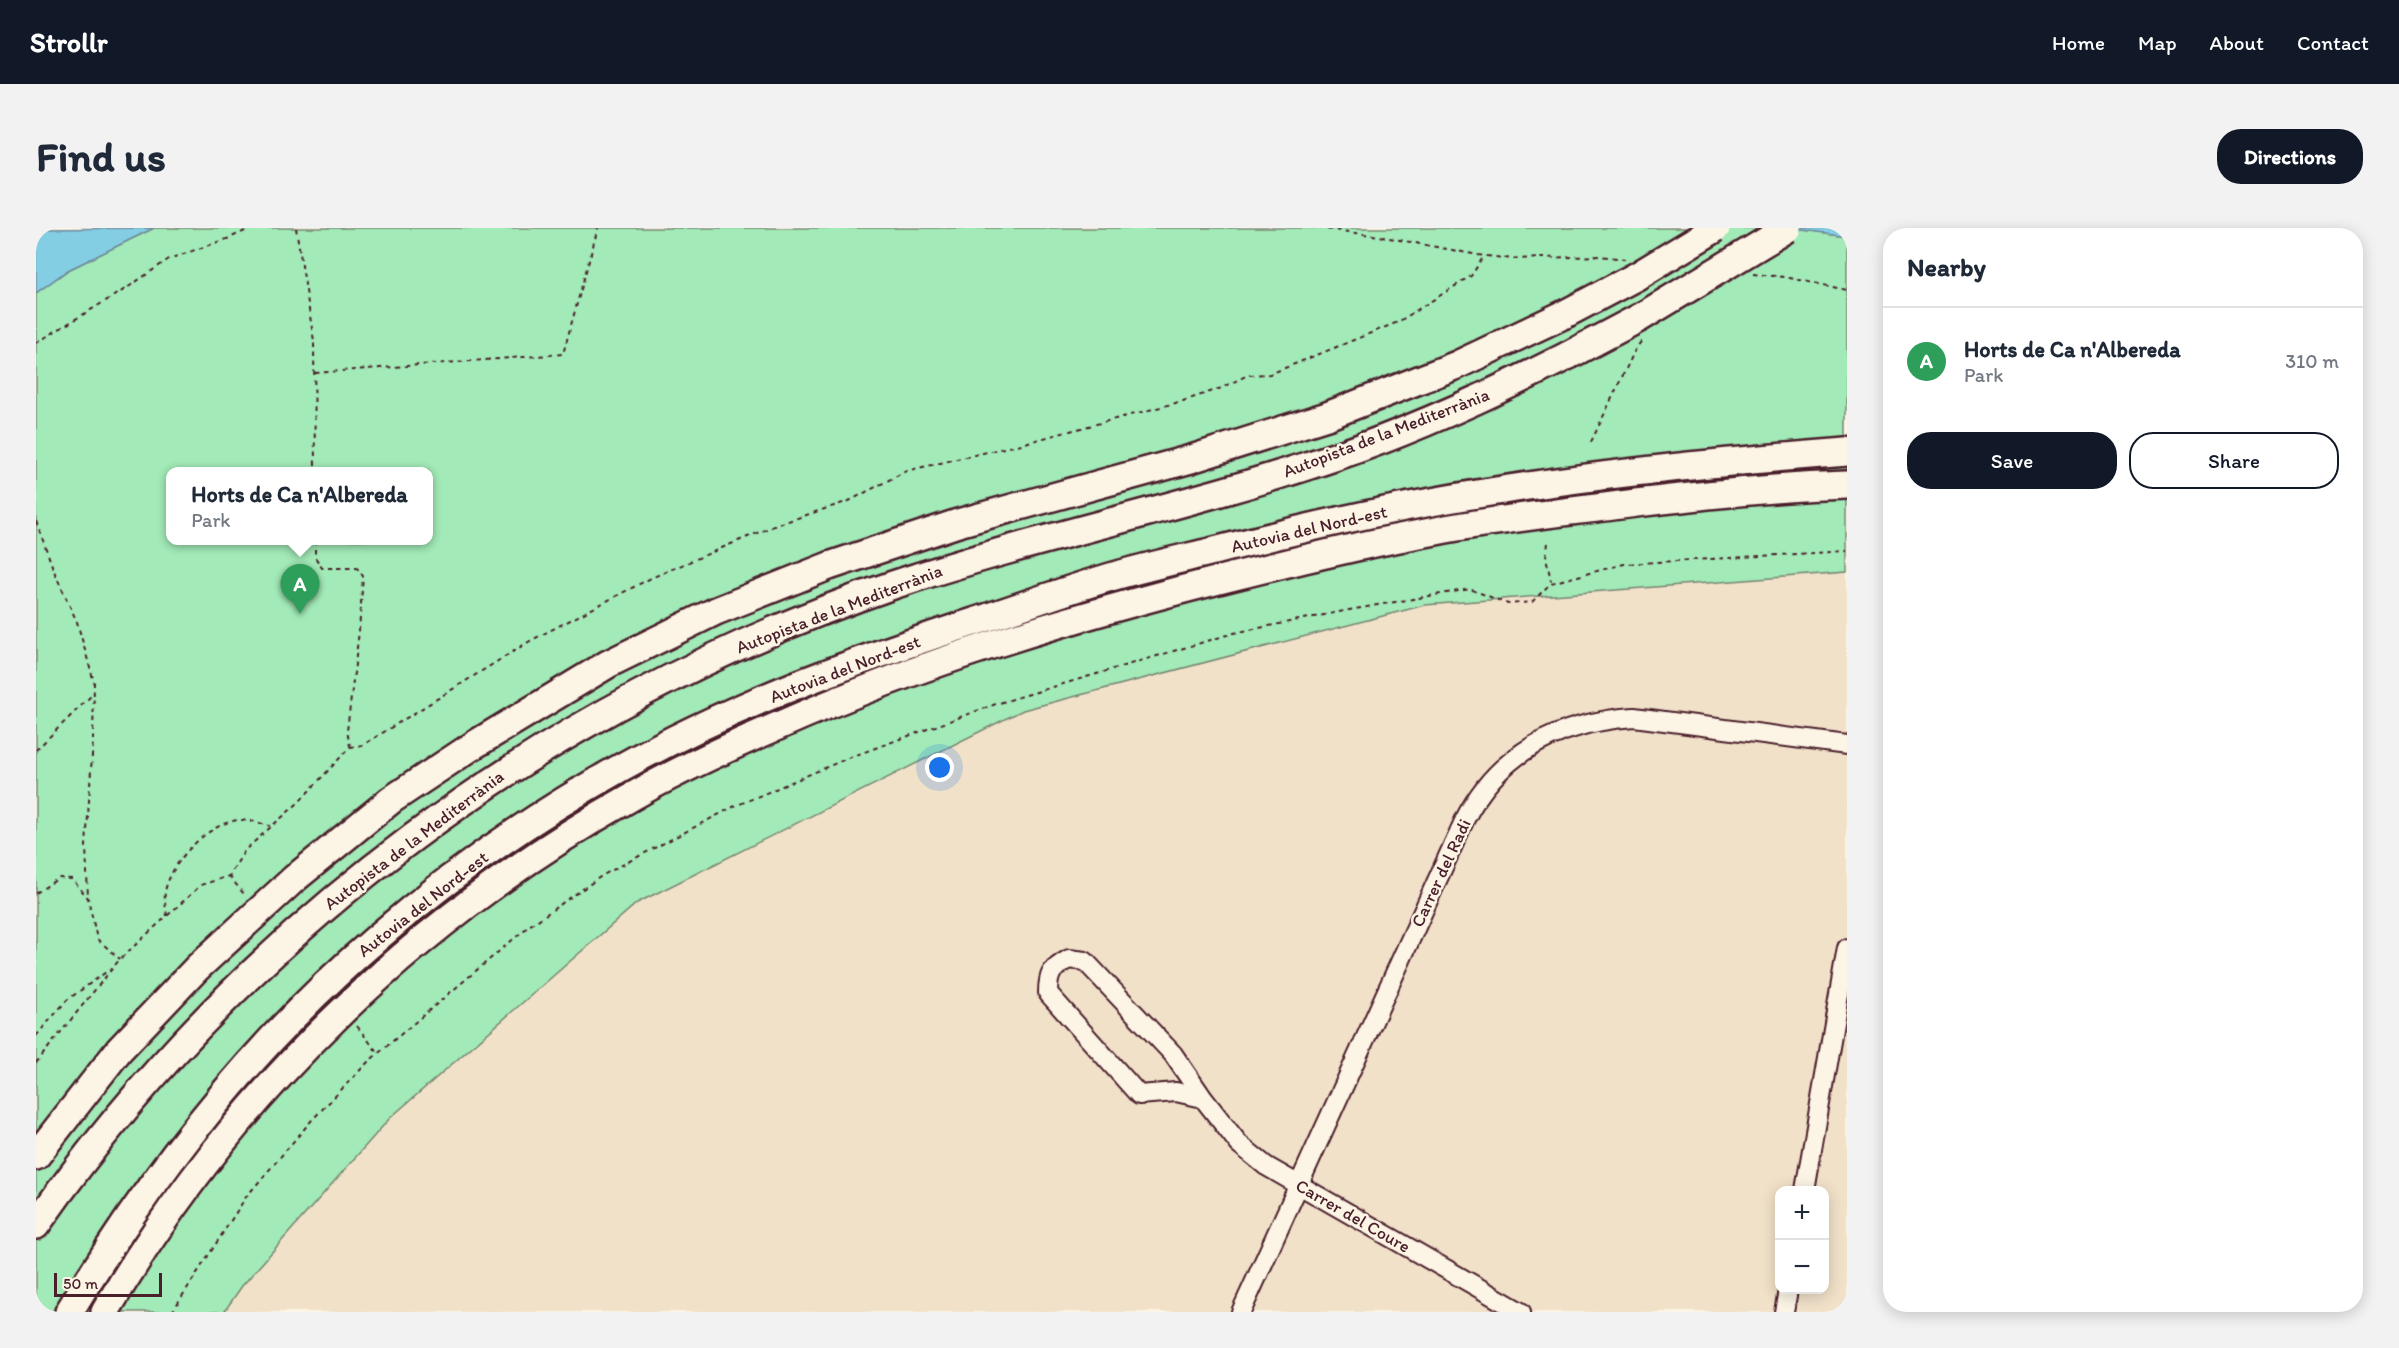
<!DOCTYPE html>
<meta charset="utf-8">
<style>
body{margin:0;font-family:Itim,sans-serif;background:#f2f2f3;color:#1f2937}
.controls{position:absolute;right:18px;bottom:18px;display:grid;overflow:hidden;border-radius:12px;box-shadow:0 3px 15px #0003}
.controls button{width:54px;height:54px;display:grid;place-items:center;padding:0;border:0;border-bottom:2px solid #e0e1e3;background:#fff;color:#1f2937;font:30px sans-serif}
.scale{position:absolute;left:18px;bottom:15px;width:108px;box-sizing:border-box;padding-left:6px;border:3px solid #4a1f2b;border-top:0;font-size:16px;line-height:21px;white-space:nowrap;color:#4a1f2b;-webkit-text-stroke:4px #fcf5e5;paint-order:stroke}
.you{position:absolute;left:904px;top:540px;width:21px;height:21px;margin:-15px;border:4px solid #fff;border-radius:50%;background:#1a73e8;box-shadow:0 0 0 9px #1a73e833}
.badge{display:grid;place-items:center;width:39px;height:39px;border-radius:50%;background:#111827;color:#fff;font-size:20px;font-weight:700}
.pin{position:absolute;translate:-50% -50px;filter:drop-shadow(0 2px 3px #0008)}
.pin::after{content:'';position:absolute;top:32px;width:21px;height:18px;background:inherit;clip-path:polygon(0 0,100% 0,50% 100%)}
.popup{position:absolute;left:130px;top:239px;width:267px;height:78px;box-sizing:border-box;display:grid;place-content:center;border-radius:12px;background:#fff;filter:drop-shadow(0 2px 4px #0005);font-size:20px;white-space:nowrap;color:#747a83}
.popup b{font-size:22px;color:#1f2937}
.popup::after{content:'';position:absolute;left:50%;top:100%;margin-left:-12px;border:12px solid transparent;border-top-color:#fff}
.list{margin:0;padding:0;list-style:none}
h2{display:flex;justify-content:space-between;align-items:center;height:78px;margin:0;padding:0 24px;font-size:26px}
h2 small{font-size:20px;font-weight:400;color:#747a83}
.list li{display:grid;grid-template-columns:39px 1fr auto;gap:18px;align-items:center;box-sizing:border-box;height:108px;padding:0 24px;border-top:2px solid #e0e1e3}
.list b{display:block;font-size:22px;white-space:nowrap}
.list p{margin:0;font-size:20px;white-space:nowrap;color:#747a83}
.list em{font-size:20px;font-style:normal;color:#747a83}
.actions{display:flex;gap:12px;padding:18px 24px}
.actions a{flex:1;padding:14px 0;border:2px solid #111827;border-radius:24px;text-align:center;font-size:21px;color:#111827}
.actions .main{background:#111827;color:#fff}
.map{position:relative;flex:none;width:1811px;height:1084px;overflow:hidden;border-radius:24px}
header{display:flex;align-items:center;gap:36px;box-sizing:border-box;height:84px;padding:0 30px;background:#111827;color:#fff}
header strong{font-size:28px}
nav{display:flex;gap:33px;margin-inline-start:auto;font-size:21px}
.intro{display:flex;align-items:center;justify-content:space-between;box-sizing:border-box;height:144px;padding:0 36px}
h1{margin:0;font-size:42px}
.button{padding:15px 27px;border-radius:24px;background:#111827;color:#fff;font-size:21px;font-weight:700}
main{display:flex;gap:36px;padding:0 36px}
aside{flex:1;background:#fff;border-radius:24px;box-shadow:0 3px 15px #0003}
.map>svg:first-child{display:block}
.built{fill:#f1e1c9;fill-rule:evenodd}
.green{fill:#a2eab7;stroke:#768471;stroke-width:1.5;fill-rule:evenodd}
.water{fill:#84cee4;stroke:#6d889a;stroke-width:1.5}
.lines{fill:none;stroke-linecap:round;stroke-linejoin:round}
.minor-casing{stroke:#4a1f2b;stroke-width:22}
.highway-casing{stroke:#4a1f2b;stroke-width:32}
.path{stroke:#4a1f2b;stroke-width:2;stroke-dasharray:4.5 4.5;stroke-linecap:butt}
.minor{stroke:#fcf5e5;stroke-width:18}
.highway{stroke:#fcf5e5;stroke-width:27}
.highway-bridge-casing{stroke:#4a1f2b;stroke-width:32;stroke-linecap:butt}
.highway-bridge{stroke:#fcf5e5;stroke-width:27}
.labels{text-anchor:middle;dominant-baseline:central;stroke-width:5;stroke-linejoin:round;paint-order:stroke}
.street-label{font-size:18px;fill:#4a1f2b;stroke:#fcf5e5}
</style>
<header>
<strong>Strollr</strong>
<nav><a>Home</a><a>Map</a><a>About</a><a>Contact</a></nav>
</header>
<div class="intro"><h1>Find us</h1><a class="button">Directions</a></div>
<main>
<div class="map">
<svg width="1811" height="1084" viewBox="0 0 1811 1084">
<rect width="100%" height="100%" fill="#fcf5e5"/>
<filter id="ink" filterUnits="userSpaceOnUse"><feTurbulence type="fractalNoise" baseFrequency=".0167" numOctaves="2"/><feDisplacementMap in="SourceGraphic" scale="12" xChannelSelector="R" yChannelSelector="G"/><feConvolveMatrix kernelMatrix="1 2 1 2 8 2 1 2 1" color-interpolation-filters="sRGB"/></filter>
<g filter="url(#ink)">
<path class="built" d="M1811 344V1084H188L206 1058 354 890 601 675 987 482 1389 377ZM1744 962H1788V1062H1744Z"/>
<path class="green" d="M118 0H1752L1811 8V344L1389 377 987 482 601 675 354 890 206 1058 188 1084H0V65L32 42ZM135 243H393V312H135Z"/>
<g class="water">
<path d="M118 0 32 42 0 65V1Z"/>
<path d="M1752 0H1811V8Z"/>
</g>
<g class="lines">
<defs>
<g id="minor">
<path d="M1167 870 1140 864 1103 867 1012 765C1012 744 1016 741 1033 731L1049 733 1137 826 1167 870 1203 916 1230 938 1485 1084"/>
<path d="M1769 962 1811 720"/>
<path d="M1205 1084 1429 591C1463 524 1525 494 1598 489L1811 517"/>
<path d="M1748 1084 1752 1062"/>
</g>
<g id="highway">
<path d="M0 928 83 822 161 740 258 651 355 572 438 517 572 436 680 383 793 338 922 295 1155 231 1291 188 1421 137 1529 86"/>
<path d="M0 997C209 698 512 475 857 357 1003 308 1155 278 1301 228 1381 201 1458 165 1533 127"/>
<path d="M33 1084C117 944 217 816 341 710 416 645 500 587 586 539 700 475 826 430 950 390 989 377 1028 363 1068 351 1104 340 1141 332 1178 323 1248 305 1319 288 1390 275 1529 249 1670 235 1811 224"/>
<path d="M69 1084C196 867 378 691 597 568 644 541 693 519 742 498 884 435 1033 390 1183 352 1255 334 1327 316 1400 303 1466 290 1533 284 1600 275 1670 267 1740 259 1811 257"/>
</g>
</defs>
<use href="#minor" class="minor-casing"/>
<use href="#highway" class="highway-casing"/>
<g class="path">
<path d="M260 0 278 113 279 243"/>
<path d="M1282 0 1343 8 1442 27 1478 31 1564 28 1589 31"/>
<path d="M1717 46 1749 49 1811 62"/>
<path d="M0 115 91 60 133 31 191 11 216 0"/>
<path d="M279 145 527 126 562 0"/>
<path d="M1555 214 1599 122 1606 112"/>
<path d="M0 293 18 343 41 394 58 454 57 512 50 618 52 670"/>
<path d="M279 312V329L286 340H321L327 348 323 403 311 503 314 518"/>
<path d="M1512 315 1510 329 1515 353"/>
<path d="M0 522 58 465"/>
<path d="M193 648 208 666"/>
<path d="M0 665 23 650 36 651 52 670 61 711 84 731"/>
<path d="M131 688C130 680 128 672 129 664 134 634 175 591 207 592 216 592 226 596 234 598"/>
<path d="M321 798 342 825"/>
<path d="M0 808 31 772 73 742"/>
<path d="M0 835 84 731 165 657 193 648 209 622 262 575 314 519 327 517 494 413 615 350 740 297 813 273 870 243 985 216 1147 173 1183 161 1212 147 1234 146 1362 94 1435 48 1448 28"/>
<path d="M136 1084 210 969 275 893 332 834 493 698 567 647 697 579 812 530 960 476 1198 405 1313 382 1434 361 1472 376 1496 374 1515 355 1588 336 1811 323"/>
</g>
<use href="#minor" class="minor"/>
<use href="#highway" class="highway"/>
<defs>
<g id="highway-bridge">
<path d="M1529 86 1601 48 1680 0"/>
<path d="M1533 127 1605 89 1752 0"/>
</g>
</defs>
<use href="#highway-bridge" class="highway-bridge-casing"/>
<use href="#highway-bridge" class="highway-bridge"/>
</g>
</g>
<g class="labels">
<g class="street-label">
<text transform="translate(1350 205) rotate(-21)">Autopista de la Mediterrània</text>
<text transform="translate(1273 301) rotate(-13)">Autovia del Nord-est</text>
<text transform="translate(803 381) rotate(-21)">Autopista de la Mediterrània</text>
<text transform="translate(809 441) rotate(-21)">Autovia del Nord-est</text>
<text transform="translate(378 612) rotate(-37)">Autopista de la Mediterrània</text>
<text transform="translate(1405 645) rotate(-65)">Carrer del Radi</text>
<text transform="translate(387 676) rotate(-38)">Autovia del Nord-est</text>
<text transform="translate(1317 988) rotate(30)">Carrer del Coure</text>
</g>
</g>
</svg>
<div class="controls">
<button>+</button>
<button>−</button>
</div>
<div class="scale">50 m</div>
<div class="you"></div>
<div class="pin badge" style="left:264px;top:386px;background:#2e9e5b">A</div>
<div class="popup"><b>Horts de Ca n'Albereda</b>Park</div>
</div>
<aside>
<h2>Nearby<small></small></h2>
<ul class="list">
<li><span class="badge" style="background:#2e9e5b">A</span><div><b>Horts de Ca n'Albereda</b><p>Park</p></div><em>310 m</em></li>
</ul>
<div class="actions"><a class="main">Save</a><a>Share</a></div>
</aside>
</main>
